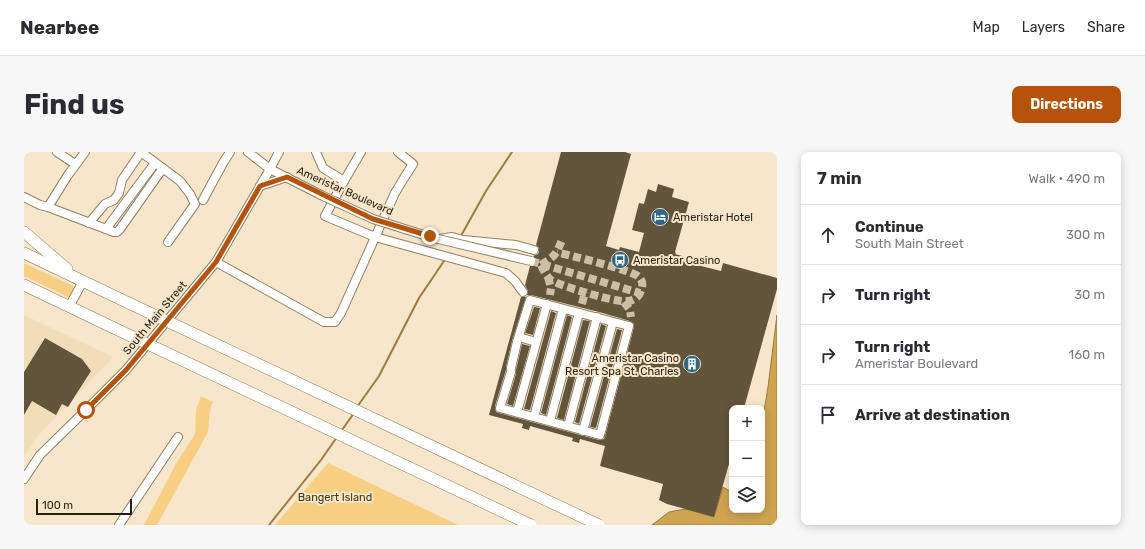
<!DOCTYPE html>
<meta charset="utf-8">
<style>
body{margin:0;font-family:Rubik,sans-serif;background:#f7f7f7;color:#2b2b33}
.controls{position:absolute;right:12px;bottom:12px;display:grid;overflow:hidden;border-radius:8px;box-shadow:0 2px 10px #0003}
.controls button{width:36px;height:36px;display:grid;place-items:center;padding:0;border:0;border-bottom:1px solid #e1e1e2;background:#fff;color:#2b2b33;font:20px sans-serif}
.scale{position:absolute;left:12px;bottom:10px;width:96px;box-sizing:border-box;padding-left:4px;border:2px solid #251f14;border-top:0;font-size:11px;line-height:14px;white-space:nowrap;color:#251f14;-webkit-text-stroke:3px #f7e6c9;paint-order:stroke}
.stop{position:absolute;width:12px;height:12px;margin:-9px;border:3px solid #b45309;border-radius:50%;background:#fff}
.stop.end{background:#b45309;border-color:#fff;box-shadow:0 1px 4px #0008}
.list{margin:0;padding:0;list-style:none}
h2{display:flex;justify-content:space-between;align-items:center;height:52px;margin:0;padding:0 16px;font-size:17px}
h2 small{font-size:13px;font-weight:400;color:#7c7c81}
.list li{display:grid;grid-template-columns:26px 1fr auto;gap:12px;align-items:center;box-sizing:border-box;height:60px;padding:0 16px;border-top:1px solid #e1e1e2}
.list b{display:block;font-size:15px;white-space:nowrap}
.list p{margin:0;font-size:13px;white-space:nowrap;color:#7c7c81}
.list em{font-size:13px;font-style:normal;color:#7c7c81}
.icon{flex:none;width:22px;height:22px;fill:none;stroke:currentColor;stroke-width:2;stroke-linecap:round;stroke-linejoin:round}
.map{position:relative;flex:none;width:753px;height:373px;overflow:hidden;border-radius:8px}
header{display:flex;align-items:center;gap:24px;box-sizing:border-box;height:56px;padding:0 20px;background:#fff;border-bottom:1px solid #e1e1e2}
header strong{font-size:19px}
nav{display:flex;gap:22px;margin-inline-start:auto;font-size:14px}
.intro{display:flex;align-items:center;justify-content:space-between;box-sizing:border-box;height:96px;padding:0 24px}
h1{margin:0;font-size:28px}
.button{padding:10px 18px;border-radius:8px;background:#b45309;color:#fff;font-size:14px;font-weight:700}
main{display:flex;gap:24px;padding:0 24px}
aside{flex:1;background:#fff;border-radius:8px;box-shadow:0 2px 10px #0003}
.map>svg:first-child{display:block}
.built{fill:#f2ddb9}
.green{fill:#f8ce83}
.water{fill:#cfa451;stroke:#9c7c3f}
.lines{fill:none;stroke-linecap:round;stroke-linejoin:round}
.stream{stroke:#9c7c3f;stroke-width:2}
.building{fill:#63553c}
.minor-tunnel{stroke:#cdbea5;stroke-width:8;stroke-dasharray:8 4;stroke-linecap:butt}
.minor-casing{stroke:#8f8065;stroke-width:10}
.highway-casing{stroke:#8f8065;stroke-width:12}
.minor{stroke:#fff;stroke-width:8}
.highway{stroke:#fff;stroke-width:11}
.minor-bridge-casing{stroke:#8f8065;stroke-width:10;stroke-linecap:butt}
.highway-bridge-casing{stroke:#8f8065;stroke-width:12;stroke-linecap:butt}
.minor-bridge{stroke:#fff;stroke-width:8}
.highway-bridge{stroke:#fff;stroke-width:11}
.route{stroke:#b45309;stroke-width:5}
.labels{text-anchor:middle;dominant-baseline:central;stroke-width:4;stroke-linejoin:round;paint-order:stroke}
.street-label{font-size:11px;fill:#251f14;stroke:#f7e6c9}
.poi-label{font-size:11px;fill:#251f14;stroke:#f7e6c9;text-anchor:start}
.park-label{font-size:11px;fill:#483612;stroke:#f7e6c9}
</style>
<header>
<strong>Nearbee</strong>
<nav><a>Map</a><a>Layers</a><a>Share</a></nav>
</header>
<div class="intro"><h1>Find us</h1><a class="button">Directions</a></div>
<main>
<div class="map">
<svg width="753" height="373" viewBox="0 0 753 373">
<rect width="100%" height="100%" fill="#f7e6c9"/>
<path class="built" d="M0 163 89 205 14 284 0 305Z"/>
<g class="green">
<path d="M0 111 49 134 50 138 46 145H44L0 124Z"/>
<path d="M177 244 189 250 186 258 184 280 133 373H120L153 310 171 282 172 258Z"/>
<path d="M304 311 434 373H251Z"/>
</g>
<path class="water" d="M753 163V373H628L645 360 662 357 690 365 699 335 704 338 708 337V358H738V261L740 259 744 235Z"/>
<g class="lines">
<g class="stream">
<path d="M438 82 462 39 488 0"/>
<path d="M333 255 355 224 395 146 422 106"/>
<path d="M318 278 330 261"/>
<path d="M245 373 297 308 313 285"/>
</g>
</g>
<g class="building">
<path d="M537 0H601L607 2 582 94 595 98 596 95 615 100 620 81 608 78 615 51 620 52 624 37 632 40 634 32 650 37 648 45 665 50 651 100 652 101 651 102 658 104 657 109 697 119 699 111 753 126V137L720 256H708V301L690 365 643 352 635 348 639 332 576 314 581 294 556 287 555 291 548 289 549 286 506 274 505 278 498 276 499 272 465 263 497 145H502L488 189 482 215V218L471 254 472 260 475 261 575 288 580 287 581 284 610 175V172L606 169 575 160 507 143H503L504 139 501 133 506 114H509L512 111V107L509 104 514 102 515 100V96L512 93Z"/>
<path d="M510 155 516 156 509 183 501 181Z"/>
<path d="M527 159 532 161 506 258 500 257Z"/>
<path d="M543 163 548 165 522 263 517 261Z"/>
<path d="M559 168 566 169 540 268 533 266Z"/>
<path d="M577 172 582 174 555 272 551 270Z"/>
<path d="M593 177 598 178 572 276 566 275Z"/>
<path d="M21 186 58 207 67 219 44 255 38 252 32 263 8 249 0 263V220Z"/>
<path d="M498 192 506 194 489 254 483 252 492 222V218Z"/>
</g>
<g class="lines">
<g class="minor-tunnel">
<path d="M507 109 616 141"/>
<path d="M517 113C520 119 522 124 527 128 536 134 593 151 603 149 609 149 615 145 617 139 619 134 619 129 615 125 609 118 546 104 533 100"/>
<path d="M517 113C531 104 532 103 538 88"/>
<path d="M524 125 527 136 526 143"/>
<path d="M600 150 606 158 607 165"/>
<path d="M558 152 561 140"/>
</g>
<defs>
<g id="minor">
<path d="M33 0 51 12"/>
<path d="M117 0 156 29 166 42 171 52 144 90"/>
<path d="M224 0 246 17 297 43"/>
<path d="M292 0 299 16 320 29"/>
<path d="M337 0 320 29 301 64 351 85 482 121 491 129 499 140"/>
<path d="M236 34 263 25"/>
<path d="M0 45 16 53 24 55 90 80H93L96 77 139 16"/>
<path d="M179 48 199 11 206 0"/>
<path d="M24 55 44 23 61 0"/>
<path d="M65 71 81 52 90 48 95 41 98 28 117 0"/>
<path d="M82 77 131 11"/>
<path d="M416 87 428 85 439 88 492 93 510 98"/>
<path d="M192 110 300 170H311L317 161 371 41 380 26 389 12 374 0"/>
<path d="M45 155 59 129"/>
<path d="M495 185 512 190"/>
<path d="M487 220 476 256 576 283 605 174 506 148 493 190 487 216"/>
<path d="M493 260 523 152"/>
<path d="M510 265 539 157"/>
<path d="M526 269 555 161"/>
<path d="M544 274 573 165"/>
<path d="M559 279 589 170"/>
<path d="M0 327 16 303 62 258 102 218 192 110 246 17 255 0"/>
<path d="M95 373 154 285"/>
</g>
<g id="highway">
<path d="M0 80 43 117"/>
<path d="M0 101 111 154"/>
<path d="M0 133 90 176"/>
</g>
</defs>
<use href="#minor" class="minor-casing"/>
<use href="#highway" class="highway-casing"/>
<use href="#minor" class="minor"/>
<use href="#highway" class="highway"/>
<defs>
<path id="minor-bridge" d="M297 43 349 67 406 85 507 109"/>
<g id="highway-bridge">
<path d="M111 154 575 373"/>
<path d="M90 176 507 373"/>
</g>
</defs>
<use href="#minor-bridge" class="minor-bridge-casing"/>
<use href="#highway-bridge" class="highway-bridge-casing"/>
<use href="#minor-bridge" class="minor-bridge"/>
<use href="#highway-bridge" class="highway-bridge"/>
</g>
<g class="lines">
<path class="route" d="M62 258 102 218 192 110 236 34 263 25 349 67 406 84"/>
</g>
<defs>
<symbol id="hotel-disc" viewBox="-11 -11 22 22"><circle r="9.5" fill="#306782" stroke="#f7e6c9"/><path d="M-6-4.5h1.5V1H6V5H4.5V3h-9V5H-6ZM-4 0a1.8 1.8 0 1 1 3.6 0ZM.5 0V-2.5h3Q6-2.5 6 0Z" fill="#fff"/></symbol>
<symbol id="bus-disc" viewBox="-11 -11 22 22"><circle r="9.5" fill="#306782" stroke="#f7e6c9"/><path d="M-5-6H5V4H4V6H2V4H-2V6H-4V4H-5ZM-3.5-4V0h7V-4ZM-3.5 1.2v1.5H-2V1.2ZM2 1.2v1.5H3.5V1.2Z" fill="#fff"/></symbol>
<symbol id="building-disc" viewBox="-11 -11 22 22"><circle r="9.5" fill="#306782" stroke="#f7e6c9"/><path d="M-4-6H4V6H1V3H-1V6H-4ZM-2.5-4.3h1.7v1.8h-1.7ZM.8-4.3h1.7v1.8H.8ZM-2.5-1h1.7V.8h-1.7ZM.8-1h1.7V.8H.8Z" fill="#fff"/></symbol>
</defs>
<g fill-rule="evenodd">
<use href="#hotel-disc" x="626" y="55" width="20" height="20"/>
<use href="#bus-disc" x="586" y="98" width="20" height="20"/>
<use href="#building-disc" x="658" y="202" width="20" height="20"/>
</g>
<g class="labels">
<g class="street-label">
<text transform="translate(321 39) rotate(24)">Ameristar Boulevard</text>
<text transform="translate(131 166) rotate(-50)">South Main Street</text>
</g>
<g class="poi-label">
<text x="649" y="65">Ameristar Hotel</text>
<text x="609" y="108">Ameristar Casino</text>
<text x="655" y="206" text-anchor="end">Ameristar Casino<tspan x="655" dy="13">Resort Spa St. Charles</tspan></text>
</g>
<g class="park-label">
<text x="311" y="345">Bangert Island</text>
</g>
</g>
</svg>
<div class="controls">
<button>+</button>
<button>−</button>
<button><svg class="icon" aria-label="layers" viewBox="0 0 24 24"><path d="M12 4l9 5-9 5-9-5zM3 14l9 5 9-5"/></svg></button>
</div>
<div class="scale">100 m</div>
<div class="stop" style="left:62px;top:258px"></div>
<div class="stop end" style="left:406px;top:84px"></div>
</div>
<aside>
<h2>7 min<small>Walk · 490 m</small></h2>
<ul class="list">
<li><svg class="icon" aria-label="ahead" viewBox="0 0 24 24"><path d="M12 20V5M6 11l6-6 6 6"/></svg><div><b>Continue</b><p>South Main Street</p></div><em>300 m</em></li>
<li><svg class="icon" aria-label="right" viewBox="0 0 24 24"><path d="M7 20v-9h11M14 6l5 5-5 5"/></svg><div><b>Turn right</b></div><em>30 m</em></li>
<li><svg class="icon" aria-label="right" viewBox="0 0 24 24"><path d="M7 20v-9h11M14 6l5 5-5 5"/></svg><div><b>Turn right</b><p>Ameristar Boulevard</p></div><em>160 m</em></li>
<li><svg class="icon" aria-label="arrive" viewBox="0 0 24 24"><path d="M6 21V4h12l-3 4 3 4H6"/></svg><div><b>Arrive at destination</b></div></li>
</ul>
</aside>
</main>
